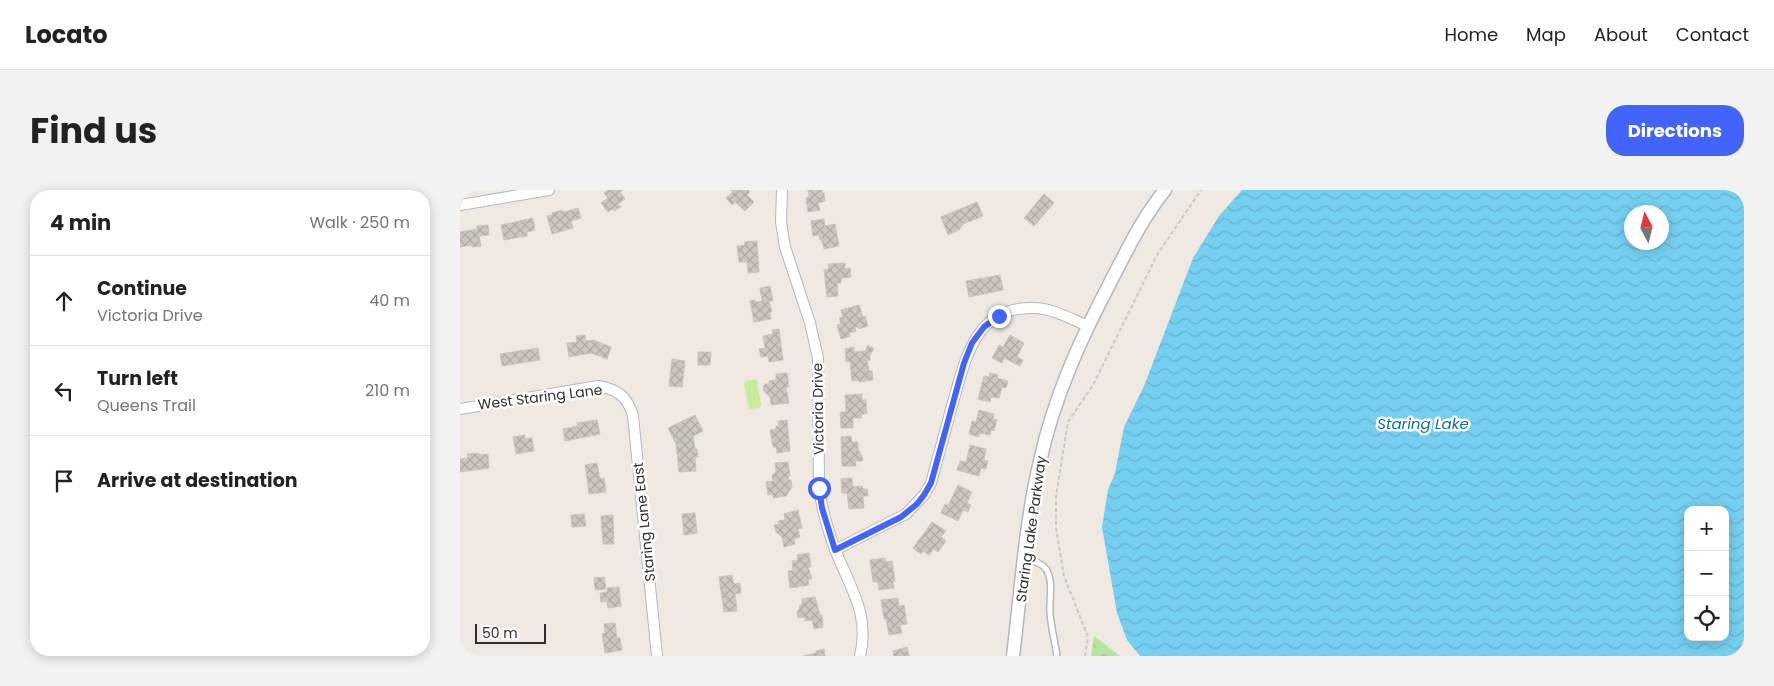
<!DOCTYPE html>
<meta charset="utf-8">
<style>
body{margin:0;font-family:Poppins,sans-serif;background:#f2f2f2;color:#222}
.controls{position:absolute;right:15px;bottom:15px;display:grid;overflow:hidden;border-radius:10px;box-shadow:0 2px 12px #0003}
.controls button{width:45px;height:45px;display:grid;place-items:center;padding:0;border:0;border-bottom:1px solid #e0e0e0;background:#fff;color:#222;font:25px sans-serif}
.compass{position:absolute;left:1164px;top:15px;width:45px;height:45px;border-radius:50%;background:#fff;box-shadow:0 2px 12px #0003;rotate:353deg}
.scale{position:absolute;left:15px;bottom:12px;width:71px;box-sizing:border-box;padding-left:5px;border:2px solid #2e2e2e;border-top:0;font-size:14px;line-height:18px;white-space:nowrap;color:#2e2e2e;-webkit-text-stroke:4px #fff;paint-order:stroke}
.stop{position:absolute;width:15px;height:15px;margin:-11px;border:4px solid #4264fb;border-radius:50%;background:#fff}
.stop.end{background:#4264fb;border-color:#fff;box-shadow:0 1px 5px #0008}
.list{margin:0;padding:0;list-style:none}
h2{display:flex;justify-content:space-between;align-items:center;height:65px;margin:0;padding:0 20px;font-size:21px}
h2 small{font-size:16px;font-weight:400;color:#767676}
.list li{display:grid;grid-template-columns:32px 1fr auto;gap:15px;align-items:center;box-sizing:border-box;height:90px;padding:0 20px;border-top:1px solid #e0e0e0}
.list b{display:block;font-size:19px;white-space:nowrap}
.list p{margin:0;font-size:16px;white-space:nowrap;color:#767676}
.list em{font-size:16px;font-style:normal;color:#767676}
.icon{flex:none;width:28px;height:28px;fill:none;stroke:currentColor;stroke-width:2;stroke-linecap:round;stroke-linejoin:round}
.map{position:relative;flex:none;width:1284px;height:466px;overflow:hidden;border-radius:20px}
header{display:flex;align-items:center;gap:30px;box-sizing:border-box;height:70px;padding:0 25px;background:#fff;border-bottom:1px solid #e0e0e0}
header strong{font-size:24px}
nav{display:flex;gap:28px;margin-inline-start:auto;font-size:18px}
.intro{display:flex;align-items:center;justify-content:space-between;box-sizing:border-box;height:120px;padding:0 30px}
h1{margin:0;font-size:35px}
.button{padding:12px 22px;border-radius:20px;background:#4264fb;color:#fff;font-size:18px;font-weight:700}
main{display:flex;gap:30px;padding:0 30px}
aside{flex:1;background:#fff;border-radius:20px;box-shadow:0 2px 12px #0003}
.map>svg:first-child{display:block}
.forest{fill:url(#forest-crowns)}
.pitch{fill:#c9ec9a}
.water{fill:url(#water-waves);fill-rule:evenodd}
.building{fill:url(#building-cross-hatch);stroke:#cbc5ba}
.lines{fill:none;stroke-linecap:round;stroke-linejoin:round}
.service-casing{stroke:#b4b7c1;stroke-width:8}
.minor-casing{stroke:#b4b7c1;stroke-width:12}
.tertiary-casing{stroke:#b4b7c1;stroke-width:15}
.path{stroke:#c9c9c9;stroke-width:2;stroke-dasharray:4 2.5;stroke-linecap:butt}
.service{stroke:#fff;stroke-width:5}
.minor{stroke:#fff;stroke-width:10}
.tertiary{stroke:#fff;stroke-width:12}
.route{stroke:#4264fb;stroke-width:6}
.labels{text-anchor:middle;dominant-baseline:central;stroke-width:5;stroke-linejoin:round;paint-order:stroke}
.street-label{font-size:14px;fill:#2e2e2e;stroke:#fff}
.water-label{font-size:15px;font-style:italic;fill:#0d6fa3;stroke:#fff}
</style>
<header>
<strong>Locato</strong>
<nav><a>Home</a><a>Map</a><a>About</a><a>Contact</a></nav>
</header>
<div class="intro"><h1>Find us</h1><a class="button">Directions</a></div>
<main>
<aside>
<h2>4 min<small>Walk · 250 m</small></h2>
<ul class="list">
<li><svg class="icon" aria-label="ahead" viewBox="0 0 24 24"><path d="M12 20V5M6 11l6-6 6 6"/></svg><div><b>Continue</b><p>Victoria Drive</p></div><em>40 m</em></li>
<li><svg class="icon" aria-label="left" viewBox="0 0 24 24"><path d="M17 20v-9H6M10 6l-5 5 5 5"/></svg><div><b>Turn left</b><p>Queens Trail</p></div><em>210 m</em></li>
<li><svg class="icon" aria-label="arrive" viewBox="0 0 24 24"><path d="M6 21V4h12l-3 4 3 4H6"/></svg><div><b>Arrive at destination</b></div></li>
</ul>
</aside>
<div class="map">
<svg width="1284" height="466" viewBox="0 0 1284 466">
<defs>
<pattern id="forest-crowns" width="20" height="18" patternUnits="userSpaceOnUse" patternTransform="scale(1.25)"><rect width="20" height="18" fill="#b6e59e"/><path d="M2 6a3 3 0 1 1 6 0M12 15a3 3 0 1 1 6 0" fill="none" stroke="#9dc588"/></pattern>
<pattern id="water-waves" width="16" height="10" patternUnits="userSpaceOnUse" patternTransform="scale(1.25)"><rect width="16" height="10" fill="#75cff0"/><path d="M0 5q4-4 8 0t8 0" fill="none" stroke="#66b2ce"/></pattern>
<pattern id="building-cross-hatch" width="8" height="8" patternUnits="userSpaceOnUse" patternTransform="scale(1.25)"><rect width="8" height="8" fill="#cbc7bf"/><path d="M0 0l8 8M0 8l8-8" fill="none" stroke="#afaba4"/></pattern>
</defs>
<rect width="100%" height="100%" fill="#efe9e1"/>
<path class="forest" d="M634 446 660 466H631Z"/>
<path class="pitch" d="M295 189 297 191 301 215 299 218 289 219 284 193 286 191Z"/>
<path class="water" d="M782 0H1284V466H680L667 450 657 423 642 337 648 300 655 283 664 237 684 196 733 68 759 26ZM1202 22V52H1172V22ZM1228 320H1265V447H1228Z"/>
<g class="building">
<path d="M148 0H163L160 2 165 9 158 14 161 17 154 21 152 19 148 22 141 13 148 8 144 3Z"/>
<path d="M271 0H288L290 2 287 5 294 12 285 21 275 12 272 15 266 8 273 2Z"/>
<path d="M348 0H362V3H364L365 11 358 13 360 20 348 22 346 8 349 7Z"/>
<path d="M584 4 594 13 574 36 564 28Z"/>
<path d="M517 12 523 26 503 34 499 40 488 45 481 27Z"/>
<path d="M118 18 121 28 111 31 113 38 92 44 87 26 92 25V23L102 20V22L108 21Z"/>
<path d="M73 28 75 40 67 42V46L44 50 41 35Z"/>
<path d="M364 29 365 36 375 34 379 56 364 59 362 50H360L359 45 353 46 351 31Z"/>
<path d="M28 35 29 45 19 46 21 56 12 57 11 55 0 57V42L17 39V36Z"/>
<path d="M297 51 299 82 288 83 287 72H279L277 56 285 55 284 52Z"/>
<path d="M385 73V79L390 78 391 87 381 88V93H377L378 106 367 107 364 80 369 79 368 74Z"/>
<path d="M540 85 543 100 509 107 506 91Z"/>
<path d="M310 96 313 111H309L312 122H310L311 129 294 132 290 111 295 110 296 112 302 111 300 98Z"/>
<path d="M399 115 403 127 405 126 408 136 399 139 398 137H395L396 141 389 143 390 146 381 149 377 135 381 134 379 128 383 127 381 120Z"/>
<path d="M319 139 323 170 309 172 308 166 301 167 299 159 305 158 303 146 313 144 312 140Z"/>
<path d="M125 145 126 151 133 150 151 157 147 169 131 163 109 167 107 153 117 152 116 146Z"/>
<path d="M550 145 564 153 557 167 563 170 560 176 544 168 542 173 532 168 539 155 543 157Z"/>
<path d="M408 155 414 159 410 165V170L407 171 409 181H412L413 190 399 192V190L392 191 390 171 386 172 385 159 394 157V162L405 161Z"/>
<path d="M78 158 80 170 42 176 40 164Z"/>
<path d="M238 162H251L250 175H238Z"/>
<path d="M212 169 225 171 222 197 209 196Z"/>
<path d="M327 183 329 197H326L329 213 311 215 310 207 304 201 303 197 305 194H309V191L316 190V184Z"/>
<path d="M530 183 538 185 537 188 548 191 546 198 542 197 539 208 531 207 530 212 518 209 524 186 529 187Z"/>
<path d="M402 204V210H406L407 223 401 225 402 228H393V238H381L380 222H386L385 205Z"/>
<path d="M519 220 534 224 533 229 537 230 534 241 531 240 530 245 520 243 519 247 509 244 512 231 516 232Z"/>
<path d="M235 225 243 241 233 246 235 259H237L238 267H235L236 281 219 282 216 254 208 238Z"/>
<path d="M137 230 140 244 105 251 103 239 118 236 117 233Z"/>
<path d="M327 230 330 261 317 263 316 257H313L310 240 316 239V236H319L318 231Z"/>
<path d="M65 245V249L72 248 74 261 56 264 53 247Z"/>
<path d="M391 246 392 252H398V259L402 266 403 271H395L396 276H382L381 247Z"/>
<path d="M510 255 526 259 524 270 528 271 526 279 521 278 519 286 497 280 500 271 506 272Z"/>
<path d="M19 263V265L28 264 29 278 0 282V269L8 268 7 264Z"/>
<path d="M328 272 330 286 328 287 329 290H331L332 297 326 306 313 308V304L308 305 306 292 313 291 312 285 316 282 315 273Z"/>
<path d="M137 273 140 289 144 288 146 302 129 304 125 275Z"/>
<path d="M392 288 393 297 402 296 403 299H407L408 306H403L404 318 389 319 387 303H382L381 289Z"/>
<path d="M498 295 512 302 507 313 511 315 508 322 503 320 498 331 481 323 485 314 488 316Z"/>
<path d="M338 320 342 338 338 339 340 347 334 349 335 354 324 357 322 347 316 342 314 335 319 334 318 331 325 330 324 324Z"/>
<path d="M235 323 237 343 224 345 222 324Z"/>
<path d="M124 324 126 336 112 337 111 325Z"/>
<path d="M153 325 154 354H143L141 326Z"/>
<path d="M472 332 486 341 481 347 486 351 478 362 474 359 469 365 463 361 461 364 453 358Z"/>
<path d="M349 363 351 377H348L352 389H348L349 395 330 398 328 381 333 380 332 371 338 370 337 365Z"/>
<path d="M425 368 426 372 432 371 435 391 433 392 434 398 419 400 418 392H413L410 370Z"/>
<path d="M272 385 274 394 280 393 281 403 275 404 277 421 264 422 259 387Z"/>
<path d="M144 387 146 399 135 400 134 388Z"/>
<path d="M159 397 161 416 148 418 147 411 141 412 140 403 147 402V398Z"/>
<path d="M355 407 360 425H362L363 437 354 439 352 430 345 431V427L338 428 337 421 339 420 340 415H342V409Z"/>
<path d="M438 408 439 416 444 415 447 434 440 435 442 443 429 445 426 429H424L421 410Z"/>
<path d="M155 433 157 448H160L162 460 145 463 142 444 145 443 144 434Z"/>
<path d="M447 457 449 466H434L433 461Z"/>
<path d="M364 459 365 466H343L356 463V461Z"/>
</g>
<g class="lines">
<defs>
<path id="service" d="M566 368C573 371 582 373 586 379 594 392 589 408 590 423 591 437 595 452 597 466"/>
<g id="minor">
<path d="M322 0 321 32 325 57 350 133 358 168 359 298C362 320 368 341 376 362 391 399 410 425 400 466"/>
<path d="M0 15 89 0"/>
<path d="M0 219 138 196C157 199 168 207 173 226L197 466"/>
<path d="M375 360 446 324 464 305 471 293C478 267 485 242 492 216 505 171 514 116 574 118 592 118 611 129 628 136"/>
</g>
<path id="tertiary" d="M553 466C561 401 565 334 580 271 594 207 621 148 651 91 667 60 683 27 705 0"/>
</defs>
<use href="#service" class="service-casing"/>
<use href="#minor" class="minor-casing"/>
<use href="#tertiary" class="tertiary-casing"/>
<path class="path" d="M625 466 628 447 604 386 596 338V306L608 232 633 195 697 65 741 0"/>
<use href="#service" class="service"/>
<use href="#minor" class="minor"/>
<use href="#tertiary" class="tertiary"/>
</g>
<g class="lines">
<path class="route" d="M359 298 362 318 375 360 441 327 457 314 464 305 471 293 504 173 512 153 524 137 539 126"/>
</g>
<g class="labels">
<g class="street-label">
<text transform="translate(80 207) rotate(-7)">West Staring Lane</text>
<text transform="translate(358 219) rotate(-91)">Victoria Drive</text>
<text transform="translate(184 332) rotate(-96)">Staring Lane East</text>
<text transform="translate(571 339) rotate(-82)">Staring Lake Parkway</text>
</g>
<g class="water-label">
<text x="963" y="233">Staring Lake</text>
</g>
</g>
</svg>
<div class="controls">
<button>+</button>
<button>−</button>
<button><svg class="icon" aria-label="locate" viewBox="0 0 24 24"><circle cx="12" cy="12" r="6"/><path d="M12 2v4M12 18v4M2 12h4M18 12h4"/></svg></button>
</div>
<svg class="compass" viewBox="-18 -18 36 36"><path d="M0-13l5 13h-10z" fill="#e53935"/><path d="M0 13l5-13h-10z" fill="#767676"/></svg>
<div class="scale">50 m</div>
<div class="stop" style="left:359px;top:298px"></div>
<div class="stop end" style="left:539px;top:126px"></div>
</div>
</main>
